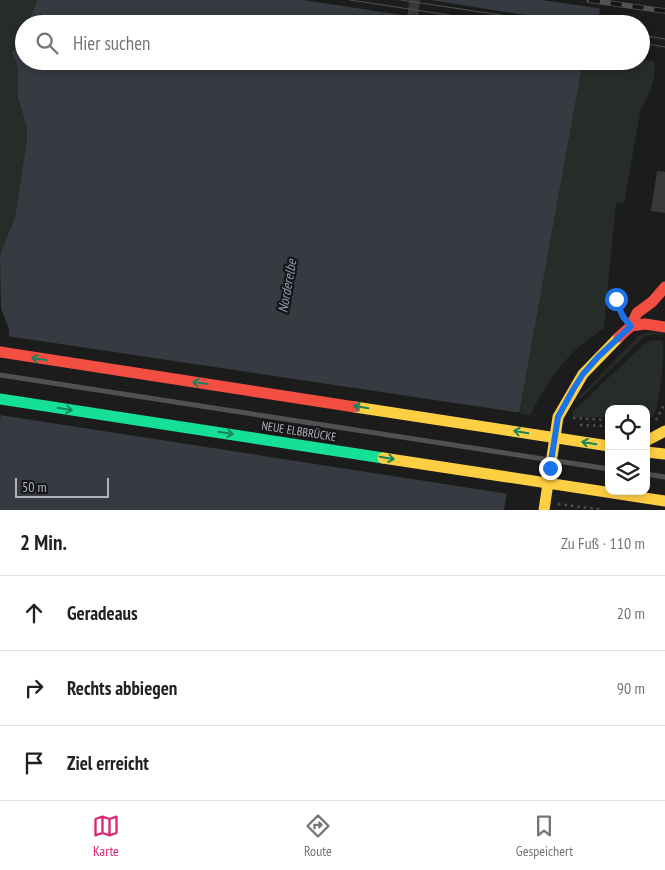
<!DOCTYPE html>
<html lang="de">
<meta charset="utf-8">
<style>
body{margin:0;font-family:"PT Sans Narrow",sans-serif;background:#f2f2f2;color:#202124}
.controls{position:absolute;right:15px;bottom:15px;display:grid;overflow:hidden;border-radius:10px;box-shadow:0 2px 8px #0003}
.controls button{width:45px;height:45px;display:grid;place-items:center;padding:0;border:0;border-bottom:1px solid #e0e0e0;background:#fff;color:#202124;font:25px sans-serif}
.scale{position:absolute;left:15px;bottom:12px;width:94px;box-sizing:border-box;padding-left:5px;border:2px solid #afb1bb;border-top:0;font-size:14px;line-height:18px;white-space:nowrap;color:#afb1bb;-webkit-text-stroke:4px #161618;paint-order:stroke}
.stop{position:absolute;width:15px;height:15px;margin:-11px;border:4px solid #1a73e8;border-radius:50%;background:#fff}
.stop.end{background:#1a73e8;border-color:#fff;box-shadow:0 1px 5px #0008}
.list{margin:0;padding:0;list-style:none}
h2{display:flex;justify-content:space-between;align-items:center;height:65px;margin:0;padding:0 20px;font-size:21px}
h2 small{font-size:16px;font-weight:400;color:#757577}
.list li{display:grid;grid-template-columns:32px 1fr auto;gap:15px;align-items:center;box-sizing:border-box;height:75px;padding:0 20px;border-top:1px solid #e0e0e0}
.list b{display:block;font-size:19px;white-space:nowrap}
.list em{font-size:16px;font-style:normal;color:#757577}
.icon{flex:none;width:28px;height:28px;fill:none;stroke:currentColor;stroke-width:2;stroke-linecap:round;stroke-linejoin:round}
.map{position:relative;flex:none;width:665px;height:510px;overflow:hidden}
.search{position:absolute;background:#fff;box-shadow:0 2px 8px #0003;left:15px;right:15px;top:15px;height:55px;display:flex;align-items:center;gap:12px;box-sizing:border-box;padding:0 18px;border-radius:28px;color:#757577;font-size:19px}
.sheet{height:290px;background:#fff}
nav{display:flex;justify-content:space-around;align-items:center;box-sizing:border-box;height:70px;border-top:1px solid #e0e0e0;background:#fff;font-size:14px;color:#757577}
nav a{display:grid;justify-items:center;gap:2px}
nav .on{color:#db2777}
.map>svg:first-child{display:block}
.green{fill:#262c27}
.water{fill:#353b41}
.pier{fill:#1c1c1c}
.building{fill:#383839}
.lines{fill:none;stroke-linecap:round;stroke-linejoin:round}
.path{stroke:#4c4d4f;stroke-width:2.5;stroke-dasharray:2.5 4;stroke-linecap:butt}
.lane{stroke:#515154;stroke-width:5}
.fast{stroke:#16e098;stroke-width:11}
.slow{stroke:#ffcf43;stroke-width:11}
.jam{stroke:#f24e42;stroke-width:11}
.tram{stroke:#525255;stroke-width:1}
.rail-casing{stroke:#525255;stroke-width:5.5}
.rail{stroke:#161618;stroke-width:4;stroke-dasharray:11;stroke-linecap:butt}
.oneway{stroke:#16855e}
.route{stroke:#1a73e8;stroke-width:6}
.labels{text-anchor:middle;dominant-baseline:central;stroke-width:4.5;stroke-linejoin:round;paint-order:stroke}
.street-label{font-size:12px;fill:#afb1bb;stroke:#161618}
.water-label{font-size:14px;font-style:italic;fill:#8b9cb1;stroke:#161618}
</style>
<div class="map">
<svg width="665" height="510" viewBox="0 0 665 510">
<rect width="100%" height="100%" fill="#1c1c1c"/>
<g class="green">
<path d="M0 0H37L28 24H24V42L12 52 18 68V98L27 127V139L15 217 0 255Z"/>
<path d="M641 60 654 61C657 76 650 96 641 108L624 203 616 202 604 328C576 347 562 361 544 390 539 398 534 406 531 415L519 414 583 61H641Z"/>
<path d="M650 332 665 333 661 335 655 334 644 337 579 400 578 398 639 336Z"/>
<path d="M654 340 663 341C665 352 660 405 653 417L646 420V409H609V417H573L572 412 637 351 647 342Z"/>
</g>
<g class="water">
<path d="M37 0H409L407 16 408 24H28Z"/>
<path d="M420 0H601L598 24H415L418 17Z"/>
<path d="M24 42V61H583L519 414 504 510H0V421L9 336V329L1 308 0 255 15 217 27 139V127L18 98V68L12 52Z"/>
</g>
<g class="pier">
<path d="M303 0H412L409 16Z"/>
<path d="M418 0H431L581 24H464L415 17Z"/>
<path d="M542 0H604L603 9Z"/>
<path d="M7 336 522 413 509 494 0 415V399Z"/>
</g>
<g class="building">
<path d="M409 0H420L418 17 415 24H408L407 20Z"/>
<path d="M657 171 665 172V213L651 211Z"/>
</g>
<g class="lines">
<g class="path">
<path d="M573 418 608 420V426"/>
<path d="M656 420 665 403"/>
<path d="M580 425 609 426"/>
<path d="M558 504 598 509V506"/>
</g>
<g class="lane">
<path d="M616 299 618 308 629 324"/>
<path d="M0 375 609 469"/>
<path d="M646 474 665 477"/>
</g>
<path class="fast" d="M0 399 383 458"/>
<g class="slow">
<path d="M355 407 609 446"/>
<path d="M646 441 665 431"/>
<path d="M646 452 665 454"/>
<path d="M383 458 665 501"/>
<path d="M544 510 558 417 583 374 619 337"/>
</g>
<g class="jam">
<path d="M631 326 645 324 665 327"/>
<path d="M619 337 631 326 637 313 652 302 665 287"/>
<path d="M0 352 355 407"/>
</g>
<g class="tram">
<path d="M350 0 508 24"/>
<path d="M401 0 560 24"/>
<path d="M641 35 665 39"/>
<path d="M641 43 665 47"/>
</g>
<defs>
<path id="rail" d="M589 0 665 11"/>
</defs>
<use href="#rail" class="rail-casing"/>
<use href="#rail" class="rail"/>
</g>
<defs><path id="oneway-shaft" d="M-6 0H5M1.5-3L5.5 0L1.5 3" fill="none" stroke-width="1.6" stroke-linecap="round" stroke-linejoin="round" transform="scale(1.25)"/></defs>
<g class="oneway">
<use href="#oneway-shaft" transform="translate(39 359) rotate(-170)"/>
<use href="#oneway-shaft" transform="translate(200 383) rotate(-172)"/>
<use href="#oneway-shaft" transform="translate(361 407) rotate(-171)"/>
<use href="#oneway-shaft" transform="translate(65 409) rotate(9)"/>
<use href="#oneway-shaft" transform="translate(521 432) rotate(-171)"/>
<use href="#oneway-shaft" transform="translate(226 433) rotate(9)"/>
<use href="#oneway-shaft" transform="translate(589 443) rotate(-170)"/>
<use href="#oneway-shaft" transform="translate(387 458) rotate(9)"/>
</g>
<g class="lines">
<path class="route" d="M550 468 558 417 574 388 583 374 598 357 631 326 623 317 616 299"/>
</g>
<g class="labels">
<g class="street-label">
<text transform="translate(299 431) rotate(9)">NEUE ELBBRÜCKE</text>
</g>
<g class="water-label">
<text transform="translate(287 286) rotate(-80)">Norderelbe</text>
</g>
</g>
</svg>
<div class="controls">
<button><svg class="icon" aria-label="locate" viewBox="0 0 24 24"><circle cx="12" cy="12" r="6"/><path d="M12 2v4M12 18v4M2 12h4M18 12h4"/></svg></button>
<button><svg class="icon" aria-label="layers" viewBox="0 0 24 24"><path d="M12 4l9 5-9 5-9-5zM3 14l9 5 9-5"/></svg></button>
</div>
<div class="scale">50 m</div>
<div class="stop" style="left:616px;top:299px"></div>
<div class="stop end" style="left:550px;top:468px"></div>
<div class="search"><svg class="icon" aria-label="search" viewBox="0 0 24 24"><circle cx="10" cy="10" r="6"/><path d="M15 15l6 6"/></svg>Hier suchen</div>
</div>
<section class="sheet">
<h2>2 Min.<small>Zu Fuß · 110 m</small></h2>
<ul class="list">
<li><svg class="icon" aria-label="ahead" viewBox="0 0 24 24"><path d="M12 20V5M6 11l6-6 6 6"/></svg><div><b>Geradeaus</b></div><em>20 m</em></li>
<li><svg class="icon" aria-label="right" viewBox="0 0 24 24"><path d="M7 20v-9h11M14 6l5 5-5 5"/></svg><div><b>Rechts abbiegen</b></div><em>90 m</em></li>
<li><svg class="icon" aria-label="arrive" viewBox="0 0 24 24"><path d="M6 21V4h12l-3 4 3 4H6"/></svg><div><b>Ziel erreicht</b></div></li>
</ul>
</section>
<nav>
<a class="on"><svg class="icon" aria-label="map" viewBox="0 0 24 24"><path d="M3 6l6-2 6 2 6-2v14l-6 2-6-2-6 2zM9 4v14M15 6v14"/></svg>Karte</a>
<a><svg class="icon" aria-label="directions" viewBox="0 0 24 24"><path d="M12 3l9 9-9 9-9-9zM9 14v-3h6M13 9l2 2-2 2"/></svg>Route</a>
<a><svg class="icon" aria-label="saved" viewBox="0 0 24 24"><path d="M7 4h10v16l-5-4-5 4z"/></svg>Gespeichert</a>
</nav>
